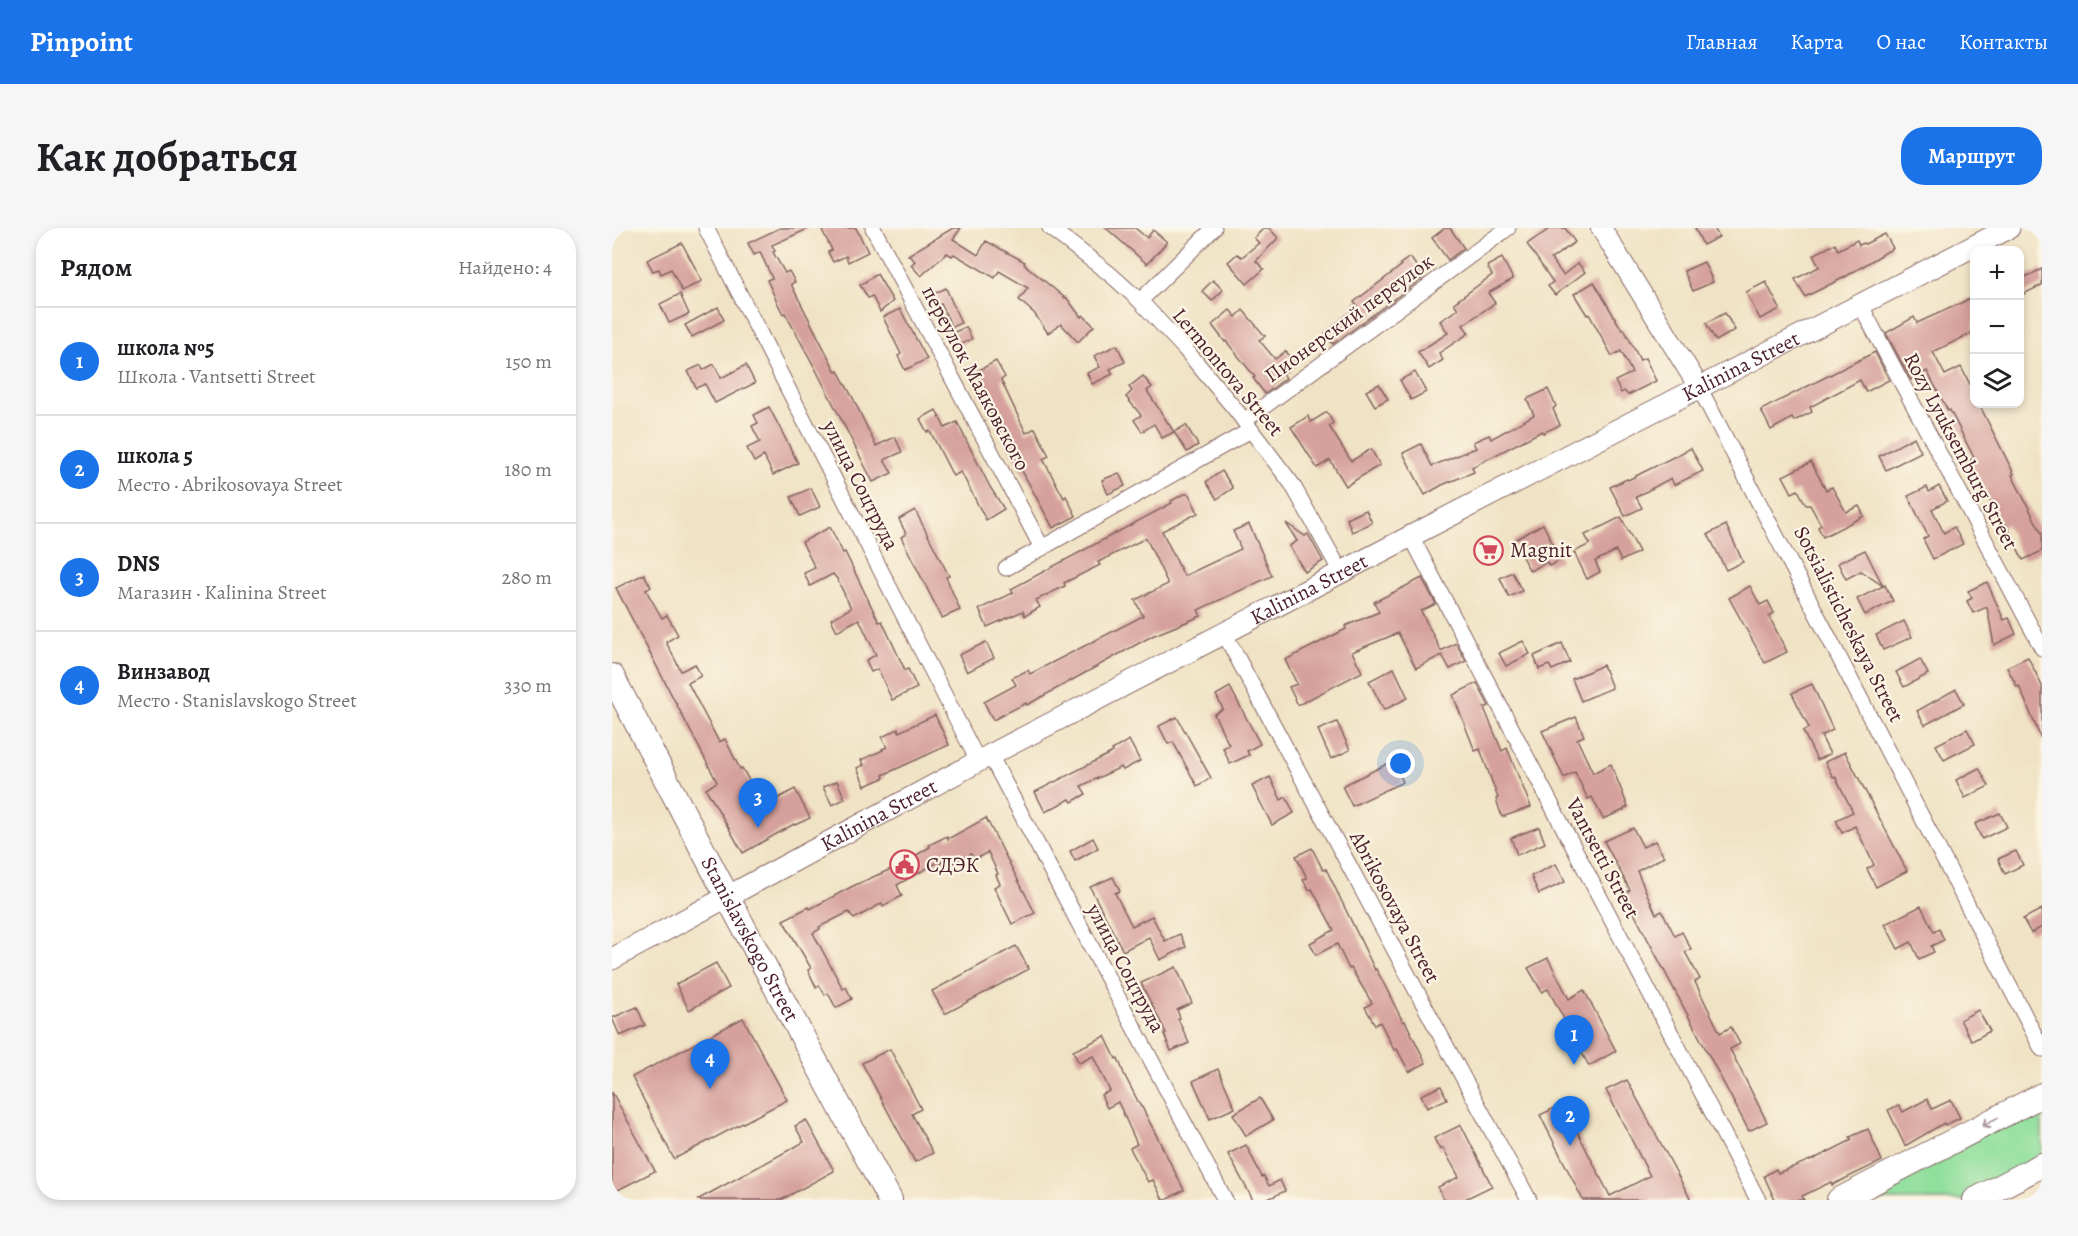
<!DOCTYPE html>
<html lang="ru">
<meta charset="utf-8">
<style>
body{margin:0;font-family:Alegreya,serif;background:#f6f6f6;color:#202124}
.controls{position:absolute;right:18px;top:18px;display:grid;overflow:hidden;border-radius:12px;box-shadow:0 3px 9px #0003}
.controls button{width:54px;height:54px;display:grid;place-items:center;padding:0;border:0;border-bottom:2px solid #e0e0e0;background:#fff;color:#202124;font:30px sans-serif}
.you{position:absolute;left:789px;top:536px;width:21px;height:21px;margin:-15px;border:4px solid #fff;border-radius:50%;background:#1a73e8;box-shadow:0 0 0 9px #1a73e833}
.badge{display:grid;place-items:center;width:39px;height:39px;border-radius:50%;background:#1a73e8;color:#fff;font-size:20px;font-weight:700}
.pin{position:absolute;translate:-50% -50px;filter:drop-shadow(0 2px 3px #0008)}
.pin::after{content:'';position:absolute;top:32px;width:21px;height:18px;background:inherit;clip-path:polygon(0 0,100% 0,50% 100%)}
.list{margin:0;padding:0;list-style:none}
h2{display:flex;justify-content:space-between;align-items:center;height:78px;margin:0;padding:0 24px;font-size:26px}
h2 small{font-size:20px;font-weight:400;color:#757577}
.list li{display:grid;grid-template-columns:39px 1fr auto;gap:18px;align-items:center;box-sizing:border-box;height:108px;padding:0 24px;border-top:2px solid #e0e0e0}
.list b{display:block;font-size:22px;white-space:nowrap}
.list p{margin:0;font-size:20px;white-space:nowrap;color:#757577}
.list em{font-size:20px;font-style:normal;color:#757577}
.icon{flex:none;width:33px;height:33px;fill:none;stroke:currentColor;stroke-width:2;stroke-linecap:round;stroke-linejoin:round}
.map{position:relative;flex:none;width:1430px;height:972px;overflow:hidden;border-radius:24px}
header{display:flex;align-items:center;gap:36px;box-sizing:border-box;height:84px;padding:0 30px;background:#1a73e8;color:#fff}
header strong{font-size:28px}
nav{display:flex;gap:33px;margin-inline-start:auto;font-size:21px}
.intro{display:flex;align-items:center;justify-content:space-between;box-sizing:border-box;height:144px;padding:0 36px}
h1{margin:0;font-size:42px}
.button{padding:15px 27px;border-radius:24px;background:#1a73e8;color:#fff;font-size:21px;font-weight:700}
main{display:flex;gap:36px;padding:0 36px}
aside{flex:1;background:#fff;border-radius:24px;box-shadow:0 3px 9px #0003}
.map>svg:first-child{display:block}
.green{fill:#90df9d;stroke:#6d7f64;stroke-width:1.5}
.building{fill:#d6a19c}
.lines{fill:none;stroke-linecap:round;stroke-linejoin:round}
.minor-casing{stroke:#846461;stroke-width:17}
.tertiary-casing{stroke:#846461;stroke-width:22}
.secondary-casing{stroke:#846461;stroke-width:23}
.primary-casing{stroke:#846461;stroke-width:26}
.minor{stroke:#fff;stroke-width:15}
.tertiary{stroke:#fff;stroke-width:20}
.secondary{stroke:#fff;stroke-width:21}
.primary{stroke:#fff;stroke-width:24}
.oneway{stroke:#ae9aa0}
.labels{text-anchor:middle;dominant-baseline:central;stroke-width:4.5;stroke-linejoin:round;paint-order:stroke}
.street-label{font-size:21px;fill:#4a1f2b;stroke:#fcf5e5}
.poi-label{font-size:21px;fill:#4a1f2b;stroke:#fcf5e5;text-anchor:start}
</style>
<header>
<strong>Pinpoint</strong>
<nav><a>Главная</a><a>Карта</a><a>О нас</a><a>Контакты</a></nav>
</header>
<div class="intro"><h1>Как добраться</h1><a class="button">Маршрут</a></div>
<main>
<aside>
<h2>Рядом<small>Найдено: 4</small></h2>
<ul class="list">
<li><span class="badge">1</span><div><b>школа №5</b><p>Школа · Vantsetti Street</p></div><em>150 m</em></li>
<li><span class="badge">2</span><div><b>школа 5</b><p>Место · Abrikosovaya Street</p></div><em>180 m</em></li>
<li><span class="badge">3</span><div><b>DNS</b><p>Магазин · Kalinina Street</p></div><em>280 m</em></li>
<li><span class="badge">4</span><div><b>Винзавод</b><p>Место · Stanislavskogo Street</p></div><em>330 m</em></li>
</ul>
</aside>
<div class="map">
<svg width="1430" height="972" viewBox="0 0 1430 972">
<rect width="100%" height="100%" fill="#fcf5e5"/>
<filter id="ink" filterUnits="userSpaceOnUse"><feTurbulence type="fractalNoise" baseFrequency=".0167" numOctaves="2"/><feDisplacementMap in="SourceGraphic" scale="12" xChannelSelector="R" yChannelSelector="G"/><feConvolveMatrix kernelMatrix="1 2 1 2 8 2 1 2 1" color-interpolation-filters="sRGB"/></filter>
<filter id="wash" filterUnits="userSpaceOnUse"><feTurbulence type="fractalNoise" baseFrequency=".008" numOctaves="4" result="noise"/><feDisplacementMap in="SourceGraphic" scale="24" xChannelSelector="R" yChannelSelector="G"/><feGaussianBlur stdDeviation="1.35" result="paint"/><feColorMatrix in="noise" values="0 0 0 0 0 0 0 0 0 0 0 0 0 0 0 0 0 1.4 0 .05"/><feComposite in="paint" operator="in"/></filter>
<g filter="url(#wash)">
<rect width="100%" height="100%" fill="#f0e3c5"/>
<path class="green" d="M1430 867V937L1363 972H1226Z"/>
<g id="blocks">
<g class="building">
<path d="M168 0H198L160 17 163 23 161 24 173 45 177 43 183 54 179 56 224 144 226 143 241 170 264 218 283 209 290 224 272 232 280 245 261 254 204 142 173 85 171 86 165 74 155 52 160 50 148 24 142 27 136 15Z"/>
<path d="M209 0H244L256 24 236 34 234 28 221 34 216 24 220 22Z"/>
<path d="M341 0H349L341 11 366 27 374 13 413 34 412 36 453 70 454 69 469 89 471 87 482 98 466 114 449 96 436 105 422 85 407 72 416 60 387 43 383 50 342 26 340 28 335 25 309 48 299 37 303 33 296 27Z"/>
<path d="M494 0H523L535 10 541 2 555 14 535 36Z"/>
<path d="M652 0H657L666 10 644 33 652 41 635 56 616 34 625 26 630 29 647 15 642 10Z"/>
<path d="M833 0H838L852 20 836 32 820 10Z"/>
<path d="M939 0H953L963 14 939 31 951 47 966 35 973 44 943 67 936 58 941 54 915 16Z"/>
<path d="M1083 0H1102L1107 9 1091 17Z"/>
<path d="M1273 6 1281 20 1233 49 1193 69 1183 51 1207 39 1201 27 1223 16 1226 22 1245 12 1247 17 1252 15 1253 16Z"/>
<path d="M70 15 90 53 70 63 59 41 49 46 47 41 41 43 35 32Z"/>
<path d="M798 29 812 49 721 116 713 105 745 78 742 74 789 38 788 36Z"/>
<path d="M890 30 901 51 876 65 883 75 851 97 857 105 827 125 831 132 817 141 806 124 836 105 828 93 846 81 842 75 880 47 875 38Z"/>
<path d="M1092 34 1101 54 1081 63 1072 43Z"/>
<path d="M1430 41V57L1407 68V52Z"/>
<path d="M265 46 281 73 268 84 260 68 256 70 248 57Z"/>
<path d="M601 52 611 62 600 73 590 63Z"/>
<path d="M982 54 1010 102 1012 101 1028 132 1033 130 1044 153 1016 167 1012 163 1009 165 1003 153 1020 145 1009 123 1000 128 977 86 975 87 962 66Z"/>
<path d="M1154 54 1168 81 1148 91 1134 64Z"/>
<path d="M334 60 349 95 340 99 329 76 322 79 317 68Z"/>
<path d="M68 66 77 86 57 95 48 76Z"/>
<path d="M1362 69V104L1321 124 1333 147 1349 139 1362 164V176H1367L1402 246 1400 247 1430 306V323L1411 332 1394 296 1390 298 1358 232 1362 230 1338 182 1336 183 1315 143 1299 152 1274 105 1302 89 1305 95Z"/>
<path d="M106 79 112 92 80 109 73 97Z"/>
<path d="M288 81 315 131 293 142 286 128 289 126 271 89Z"/>
<path d="M618 82 624 89 631 82 653 108 647 112 663 131 674 123 683 137 671 146 674 150 653 166 641 150 643 149 614 113 613 114 600 97Z"/>
<path d="M1113 85 1123 102 1104 113 1094 95Z"/>
<path d="M354 99 360 111 344 119 338 106Z"/>
<path d="M505 117 513 134 498 141 501 146 480 156 475 145 488 139 482 128Z"/>
<path d="M1263 124 1277 152 1254 164 1248 152 1198 179 1200 184 1182 193 1180 190 1159 202 1149 182Z"/>
<path d="M384 133 393 149 389 152 414 205 423 200 437 228 431 231 452 270 454 268 464 288 441 300 358 147Z"/>
<path d="M102 136 109 150 134 137 143 155 103 175 93 156 84 160 76 143 89 137 91 142Z"/>
<path d="M803 144 814 164 799 172 788 152Z"/>
<path d="M531 148 540 159 535 163 562 204 550 210 542 196 530 204 522 192 529 187 514 169 520 163 517 159Z"/>
<path d="M767 156 776 171 763 178 754 163Z"/>
<path d="M936 161 944 178 941 181 948 197 931 205 930 203 860 239 862 244 830 257 813 267 791 225 809 216 820 238 864 220 861 214 877 207 879 211 922 187 915 171Z"/>
<path d="M157 179 186 235 161 247 152 228 142 234 135 220 148 214 140 198 146 195 142 187Z"/>
<path d="M324 182 333 200 345 194 378 259 392 281 374 292 349 244 341 248 318 203 315 204 308 191Z"/>
<path d="M715 184 721 195 717 198 739 233 759 221 768 237 734 258 718 232 705 240 679 199 696 188 699 194Z"/>
<path d="M574 197 586 217 575 224 562 204Z"/>
<path d="M1302 209 1309 224 1274 242 1267 228Z"/>
<path d="M1079 220 1091 243 1062 257 1059 250 1024 269 1030 280 1013 288 998 259 1015 251 1016 252Z"/>
<path d="M1199 234 1214 262 1220 259 1234 284 1247 278 1252 288 1211 309 1206 299 1209 297 1198 277H1194L1186 262 1180 265 1171 248Z"/>
<path d="M610 243 621 260 605 271 594 254Z"/>
<path d="M507 245 513 258 496 266 490 252Z"/>
<path d="M1327 258 1335 273 1320 281 1332 305 1342 299 1351 316 1321 331 1311 311 1316 308 1296 268 1315 259 1317 264Z"/>
<path d="M199 260 208 279 188 288 179 269Z"/>
<path d="M572 266H577L586 285 550 303 572 348 629 321 621 303 637 296 660 348 586 382 589 388 540 408 415 477 414 475 381 492 372 474 404 457 400 450 416 442 418 446 531 388 523 372 556 356 534 310 486 334 488 337 452 355 453 358 424 372 428 379 413 388 411 383 375 399 367 381 401 365 399 361 560 275 559 273Z"/>
<path d="M303 282 337 348 334 349 348 382 330 390 289 309 294 306 287 291Z"/>
<path d="M754 282 760 295 740 304 735 291Z"/>
<path d="M1009 289 1027 324 1009 333 1004 323 983 333 988 344 975 351 962 324 978 316 973 307Z"/>
<path d="M674 295 693 308 696 306 711 333 693 344 677 318 685 313Z"/>
<path d="M931 296 949 332 937 338 935 334 918 343 901 313Z"/>
<path d="M1114 297 1131 334 1114 342 1096 306Z"/>
<path d="M218 299 231 325 233 324 267 394 270 393 293 442 296 441 305 460 280 472 266 441 259 444 254 432 264 427 247 391 225 403 219 391 239 380 225 351 221 346 198 358 192 345 203 340 190 314Z"/>
<path d="M1253 322 1271 358 1249 343 1234 351 1226 335Z"/>
<path d="M900 344 910 363 897 369 888 350Z"/>
<path d="M32 346 39 359 34 362 50 390 55 387 66 407 54 414 69 443 83 436 89 448 76 455 107 514 113 511 128 541 130 540 152 578 183 561 198 590 183 597 182 596 131 625 94 561 105 554 4 360Z"/>
<path d="M810 350 824 376 809 383 829 423 844 415 854 433 838 441 830 427 804 440 786 405 740 424 750 444 686 477 677 459 685 456 673 432 734 401 733 398 767 384 762 374Z"/>
<path d="M1375 354 1392 392 1397 390 1404 406 1382 417 1375 379 1361 385 1355 373 1360 370 1356 363Z"/>
<path d="M1273 357 1281 373 1253 387 1245 371Z"/>
<path d="M1138 358 1148 377 1156 373 1162 385 1157 388 1175 424 1153 435 1117 370Z"/>
<path d="M1292 393 1300 409 1271 422 1264 407Z"/>
<path d="M911 413 918 426 894 438 887 425Z"/>
<path d="M374 414 382 430 355 444 347 427Z"/>
<path d="M950 415 958 434 940 442 937 437 927 441 922 428Z"/>
<path d="M1416 429 1430 458V513L1407 458 1405 459 1395 439Z"/>
<path d="M1308 431 1316 446 1292 459 1284 444Z"/>
<path d="M991 437 1000 460 969 473 960 451Z"/>
<path d="M782 440 796 470 772 482 757 453Z"/>
<path d="M865 455 877 478 872 480 890 523 895 520 919 579 890 589 884 571 886 570 868 521 863 523 841 467Z"/>
<path d="M1200 456 1221 502 1209 508 1218 526 1205 532 1191 503 1197 500 1180 465Z"/>
<path d="M618 459 648 516 635 523 637 527 618 536 611 520 617 517 602 486 611 481 604 467Z"/>
<path d="M1344 461 1352 476 1313 497 1305 483Z"/>
<path d="M323 487 337 517 271 547 272 550 253 558 245 540 252 537 249 532 271 522 270 521 275 519 270 509 286 501 287 504Z"/>
<path d="M565 489 599 550 585 558 561 514 556 516 547 498Z"/>
<path d="M964 489 972 508 965 511 981 545 999 536 1016 579 1012 581V582L991 591 980 569 976 571 963 544 952 550 930 503Z"/>
<path d="M725 494 738 522 719 531 706 502Z"/>
<path d="M1355 501 1363 516 1332 532 1324 517Z"/>
<path d="M517 512 528 533 511 542 509 539 469 558 474 566 460 574 458 571 433 584 423 564 501 524 500 522Z"/>
<path d="M1233 524 1295 643 1264 659 1255 641 1262 637 1243 598 1230 605 1224 592 1241 584 1223 548 1221 549 1213 534Z"/>
<path d="M781 533 791 554 740 578 730 558Z"/>
<path d="M1367 540 1377 558 1353 570 1344 552Z"/>
<path d="M658 549 669 572 674 569 682 585 660 597 640 558Z"/>
<path d="M225 553 233 571 220 577 211 559Z"/>
<path d="M1388 585 1395 599 1370 611 1363 596Z"/>
<path d="M374 590 423 685 400 696 382 659 388 656 384 647 386 646 376 624 362 632 359 626 339 636 336 631 327 636 326 634 285 657 290 668 271 678 270 675 242 691 237 684 207 699 208 701 201 705 231 761 234 759 240 771 224 780 216 765 213 767 208 758 204 759 196 742 199 740 171 692 197 679 198 681 241 658 288 637 318 619 317 617 335 608 336 611Z"/>
<path d="M927 599 933 615 905 627 899 610Z"/>
<path d="M1021 600 1031 619 1043 613 1052 629 1025 643 1044 686 1050 683 1063 708 1070 704 1079 721 1073 724 1088 751 1083 754 1108 805 1119 799 1128 816 1118 821 1155 894 1137 903 1025 691 1013 665 1018 662 992 613Z"/>
<path d="M481 610 486 620 463 633 458 623Z"/>
<path d="M700 620 711 642 714 641 763 742 764 741 770 752 791 794 793 793 814 835 797 844 785 821 782 822 768 794 763 797 753 779 760 775 739 740 737 741 725 716 704 727 698 715 722 702 700 661 697 662 691 652 695 650 684 628Z"/>
<path d="M1404 623 1411 637 1393 646 1386 631Z"/>
<path d="M944 636 953 654 927 666 919 648Z"/>
<path d="M501 649 508 663 503 665 520 698 540 688 553 713 568 706 574 719 548 732 537 709 511 723 478 659Z"/>
<path d="M1309 678 1322 704 1327 701 1332 712 1319 718 1322 724 1307 731 1299 714 1286 721 1273 696Z"/>
<path d="M1430 681V699L1419 705 1411 691Z"/>
<path d="M404 718 417 741 333 786 320 763Z"/>
<path d="M936 730 957 771 972 762 1004 823 977 838 936 761 930 764 916 740Z"/>
<path d="M104 735 117 760 77 782 64 756Z"/>
<path d="M564 739 580 775 565 782 568 790 566 791 577 815 559 823 552 806 554 805 529 755Z"/>
<path d="M25 779 33 797 8 808 0 790Z"/>
<path d="M1366 782 1378 803 1360 813 1348 792Z"/>
<path d="M131 790 175 872 62 931 20 849Z"/>
<path d="M493 808 504 831 506 830 512 846 529 879H530L572 962 554 972H551L541 952 536 954 518 920 525 916 506 874 495 880 489 867 498 863 481 828 467 835 461 823Z"/>
<path d="M278 821 309 881 300 886 321 925 303 934 250 835Z"/>
<path d="M606 841 623 880 598 891 581 853Z"/>
<path d="M1015 852 1079 972H971L928 887 951 876 998 968 1038 948 994 862Z"/>
<path d="M829 858 835 871 815 880 809 867Z"/>
<path d="M0 864 43 943 0 965Z"/>
<path d="M648 870 661 892 634 908 621 886Z"/>
<path d="M1315 871 1320 881 1339 872 1348 890 1333 897 1332 895 1293 918 1276 882 1287 877 1291 884Z"/>
<path d="M194 892 222 943 169 972H85L192 914 183 898Z"/>
<path d="M849 897 880 958 851 972H832L826 959 847 949 831 920 828 922 822 910Z"/>
<path d="M1256 901 1270 933 1220 957 1219 954 1190 968 1192 972H1163L1152 948 1164 941 1166 945 1198 932V933L1240 912 1238 909Z"/>
<path d="M634 917 650 949 652 948 657 958 668 952 673 963 654 972H641L616 926Z"/>
</g>
</g>
</g>
<g filter="url(#ink)">
<use href="#blocks" fill-opacity="0" stroke="#846461" stroke-width="1.5"/>
<g class="lines">
<defs>
<g id="minor">
<path d="M94 0 366 533"/>
<path d="M261 0 430 320"/>
<path d="M438 0 498 46 528 73 573 121 623 181 680 256 729 344"/>
<path d="M528 73 602 0"/>
<path d="M1248 76 1430 420"/>
<path d="M1087 159 1430 821"/>
<path d="M632 193 896 0"/>
<path d="M799 308 1146 972"/>
<path d="M394 340 639 202"/>
<path d="M612 405 917 972"/>
<path d="M378 527 613 972"/>
</g>
<path id="tertiary" d="M989 0 1087 159"/>
<g id="secondary">
<path id="s1" d="M0 731 378 527 799 308 1397 0"/>
</g>
<g id="primary">
<path id="s2" d="M0 448 116 670 278 972"/>
<path d="M1227 972 1430 867"/>
<path d="M1363 972 1430 937"/>
</g>
</defs>
<use href="#minor" class="minor-casing"/>
<use href="#tertiary" class="tertiary-casing"/>
<use href="#secondary" class="secondary-casing"/>
<use href="#primary" class="primary-casing"/>
<use href="#minor" class="minor"/>
<use href="#tertiary" class="tertiary"/>
<use href="#secondary" class="secondary"/>
<use href="#primary" class="primary"/>
</g>
<defs><path id="oneway-shaft" d="M-6 0H5M1.5-3L5.5 0L1.5 3" fill="none" stroke-width="1.6" stroke-linecap="round" stroke-linejoin="round" transform="scale(1.5)"/></defs>
<use class="oneway" href="#oneway-shaft" transform="translate(1378 894) rotate(153)"/>
</g>
<defs>
<symbol id="supermarket-ring" viewBox="-11 -11 22 22"><circle r="9.5" fill="#fcf5e5" stroke="#d1495b" stroke-width="1.5"/><path d="M-6-5.5h2.5l.6 2H6L4.5 2H-2.5L-4.4-4H-6ZM-1.5 3.2a1.3 1.3 0 1 0 .1 0ZM3 3.2a1.3 1.3 0 1 0 .1 0Z" fill="#d1495b"/></symbol>
<symbol id="civic-ring" viewBox="-11 -11 22 22"><circle r="9.5" fill="#fcf5e5" stroke="#d1495b" stroke-width="1.5"/><path d="M-.6-6.5H3V-4.5H.6V-3L4-1V1h2V6H-6V1h2V-1L-.6-3ZM-1.2 2.5V6h2.4V2.5Z" fill="#d1495b"/></symbol>
</defs>
<g fill-rule="evenodd">
<use href="#supermarket-ring" x="860" y="306" width="33" height="33"/>
<use href="#civic-ring" x="276" y="620" width="33" height="33"/>
</g>
<g class="labels">
<g class="street-label">
<text transform="translate(737 90) rotate(-36)">Пионерский переулок</text>
<text stroke="none"><textPath href="#s1" startOffset="1275">Kalinina Street</textPath></text>
<text transform="translate(616 144) rotate(50)">Lermontova Street</text>
<text transform="translate(364 150) rotate(62)">переулок Маяковского</text>
<text transform="translate(1349 223) rotate(62)">Rozy Lyuksemburg Street</text>
<text transform="translate(249 257) rotate(63)">улица Соцтруда</text>
<text stroke="none"><textPath href="#s1" startOffset="789">Kalinina Street</textPath></text>
<text transform="translate(1237 396) rotate(63)">Sotsialisticheskaya Street</text>
<text stroke="none"><textPath href="#s1" startOffset="303">Kalinina Street</textPath></text>
<text transform="translate(991 630) rotate(62)">Vantsetti Street</text>
<text transform="translate(783 679) rotate(62)">Abrikosovaya Street</text>
<text stroke="none"><textPath href="#s2" startOffset="297">Stanislavskogo Street</textPath></text>
<text transform="translate(514 740) rotate(62)">улица Соцтруда</text>
</g>
<g class="poi-label">
<text x="898" y="322">Magnit</text>
<text x="314" y="637">СДЭК</text>
</g>
</g>
</svg>
<div class="controls">
<button>+</button>
<button>−</button>
<button><svg class="icon" aria-label="layers" viewBox="0 0 24 24"><path d="M12 4l9 5-9 5-9-5zM3 14l9 5 9-5"/></svg></button>
</div>
<div class="you"></div>
<div class="pin badge" style="left:962px;top:837px">1</div>
<div class="pin badge" style="left:958px;top:918px">2</div>
<div class="pin badge" style="left:146px;top:600px">3</div>
<div class="pin badge" style="left:98px;top:861px">4</div>
</div>
</main>
